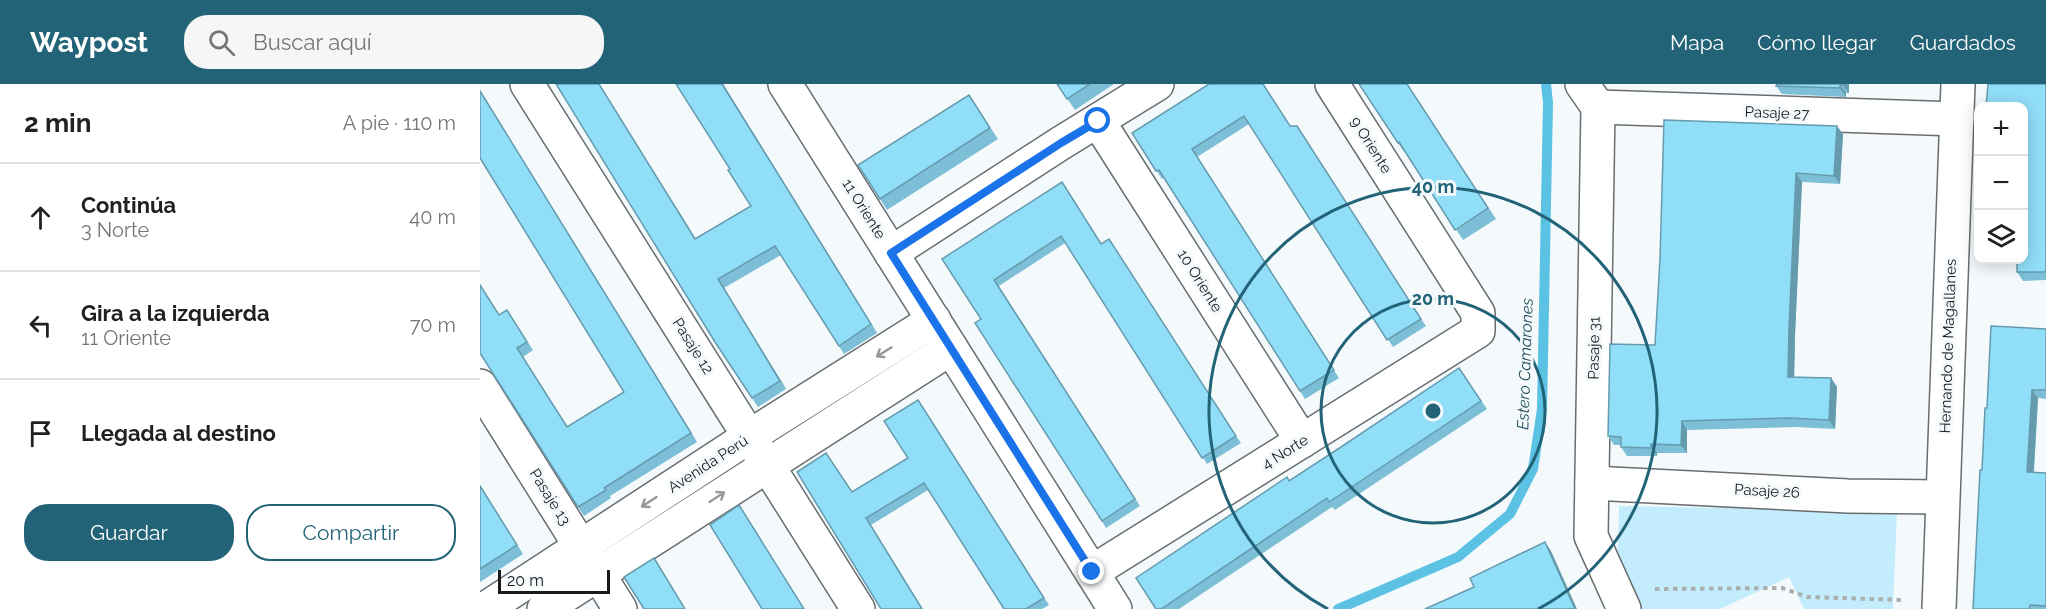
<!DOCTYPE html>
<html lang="es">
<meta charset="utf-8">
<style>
body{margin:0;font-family:Raleway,sans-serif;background:#f6f6f6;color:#202124}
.controls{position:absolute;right:18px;top:18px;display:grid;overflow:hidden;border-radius:12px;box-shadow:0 3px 15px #0003}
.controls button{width:54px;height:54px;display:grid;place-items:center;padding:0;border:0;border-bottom:2px solid #e0e0e0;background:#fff;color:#202124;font:30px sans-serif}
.scale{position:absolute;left:18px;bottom:15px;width:112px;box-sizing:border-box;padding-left:6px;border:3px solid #181a1b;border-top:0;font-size:16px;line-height:21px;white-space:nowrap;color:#181a1b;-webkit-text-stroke:4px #f4fafc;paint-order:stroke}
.stop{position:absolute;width:18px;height:18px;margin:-14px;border:4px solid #1a73e8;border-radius:50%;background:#fff}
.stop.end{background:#1a73e8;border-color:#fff;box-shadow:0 2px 6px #0008}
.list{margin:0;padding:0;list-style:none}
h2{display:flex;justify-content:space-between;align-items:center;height:78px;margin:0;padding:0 24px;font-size:26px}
h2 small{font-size:20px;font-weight:400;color:#757577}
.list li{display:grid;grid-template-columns:39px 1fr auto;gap:18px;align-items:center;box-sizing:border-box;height:108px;padding:0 24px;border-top:2px solid #e0e0e0}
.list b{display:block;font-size:22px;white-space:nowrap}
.list p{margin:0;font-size:20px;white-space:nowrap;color:#757577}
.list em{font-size:20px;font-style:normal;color:#757577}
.actions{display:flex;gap:12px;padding:18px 24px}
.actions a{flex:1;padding:14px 0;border:2px solid #226377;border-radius:24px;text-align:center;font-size:21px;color:#226377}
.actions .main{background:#226377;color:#fff}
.icon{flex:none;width:33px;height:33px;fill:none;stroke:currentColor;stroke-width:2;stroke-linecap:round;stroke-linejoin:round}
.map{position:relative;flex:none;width:1566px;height:525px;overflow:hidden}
header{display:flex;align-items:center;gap:36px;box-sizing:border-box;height:84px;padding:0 30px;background:#226377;color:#fff}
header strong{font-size:28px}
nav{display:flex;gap:33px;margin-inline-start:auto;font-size:21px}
.search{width:420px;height:54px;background:#f6f6f6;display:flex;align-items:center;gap:15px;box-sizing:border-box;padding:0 21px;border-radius:24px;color:#757577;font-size:22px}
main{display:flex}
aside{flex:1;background:#fff}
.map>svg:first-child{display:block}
.green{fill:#c3edfd}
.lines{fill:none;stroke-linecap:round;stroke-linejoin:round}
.stream{stroke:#5cc2e4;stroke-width:10}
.minor-casing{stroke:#686d6f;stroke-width:36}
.path{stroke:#aaafb0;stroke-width:4;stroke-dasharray:4.5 4.5;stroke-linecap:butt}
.minor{stroke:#fff;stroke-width:33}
.wall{fill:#7dbfd6}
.shaded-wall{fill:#669bae}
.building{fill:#91def9;stroke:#669bae;stroke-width:1.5}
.oneway{stroke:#979898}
.route{stroke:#1a73e8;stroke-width:8}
.ring{fill:none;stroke:#226377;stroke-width:3}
.labels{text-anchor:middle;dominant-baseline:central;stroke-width:6;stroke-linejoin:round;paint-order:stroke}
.street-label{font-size:15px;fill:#181a1b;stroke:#f4fafc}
.water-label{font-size:16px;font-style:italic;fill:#1f4c5a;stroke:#f4fafc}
.centre{fill:#226377;stroke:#f4fafc;stroke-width:3}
.ring-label{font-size:18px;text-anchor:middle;font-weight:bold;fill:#226377;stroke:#f4fafc;stroke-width:6;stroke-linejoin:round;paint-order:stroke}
</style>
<header>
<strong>Waypost</strong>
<div class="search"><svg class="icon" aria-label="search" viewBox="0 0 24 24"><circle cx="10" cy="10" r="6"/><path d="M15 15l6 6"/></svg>Buscar aquí</div>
<nav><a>Mapa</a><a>Cómo llegar</a><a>Guardados</a></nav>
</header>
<main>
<aside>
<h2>2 min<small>A pie · 110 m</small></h2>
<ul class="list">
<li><svg class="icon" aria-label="ahead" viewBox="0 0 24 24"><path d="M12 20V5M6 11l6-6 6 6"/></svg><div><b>Continúa</b><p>3 Norte</p></div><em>40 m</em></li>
<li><svg class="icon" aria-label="left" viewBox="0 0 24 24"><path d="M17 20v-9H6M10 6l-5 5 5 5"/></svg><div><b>Gira a la izquierda</b><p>11 Oriente</p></div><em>70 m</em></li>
<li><svg class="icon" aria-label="arrive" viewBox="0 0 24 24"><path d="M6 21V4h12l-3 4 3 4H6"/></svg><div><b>Llegada al destino</b></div></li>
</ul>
<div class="actions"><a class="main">Guardar</a><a>Compartir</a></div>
</aside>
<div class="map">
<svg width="1566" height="525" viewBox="0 0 1566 525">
<rect width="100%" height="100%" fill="#f4fafc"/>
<path class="green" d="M1139 422 1417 427 1413 525H1324L1309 493 1240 525H1151L1137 495Z"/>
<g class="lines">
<path class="stream" d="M858 525 978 473 1030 430 1053 385 1062 325 1068 19 1066 0"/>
<defs>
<g id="minor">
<path d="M47 0 378 525"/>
<path d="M305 0 635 525"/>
<path d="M1102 0 1118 23 1111 452 1144 525"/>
<path d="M1118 23 1477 35"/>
<path d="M618 37 822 357"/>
<path d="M411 169 581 59 677 0"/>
<path d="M0 302 140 525"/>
<path d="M1112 399 1368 412 1462 413"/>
<path d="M612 488 998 247V229L852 0"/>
<path d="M5 525 270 352 454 236"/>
<path d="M64 525 471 264"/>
<path d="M1459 525 1478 0"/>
</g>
</defs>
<use href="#minor" class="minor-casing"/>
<path class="path" d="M1175 505 1302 504 1328 513 1424 516"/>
<use href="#minor" class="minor"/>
</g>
<g class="wall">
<path d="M76 0H119L216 155 271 122 250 85 243 0 397 249 364 270 301 171 244 204 306 305 278 323 235 258Z"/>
<path d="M577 0H634L595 26Z"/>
<path d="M729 0 810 42 946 242 913 263 769 40 717 73 859 294 825 315 684 94 682 95 652 49Z"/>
<path d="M927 0 1016 135 983 156 926 69H925L918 59Z"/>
<path d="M1369 0V9H1366V13L1302 10 1296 2Z"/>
<path d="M1566 0V196L1543 197 1537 188Z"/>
<path d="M3 11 217 358 130 412 131 414 104 432 98 423 20 231 27 226 53 266 43 273 88 343 144 308Z"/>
<path d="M489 11 518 55 407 126 400 115Z"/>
<path d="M1363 50 1360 100 1322 98 1315 251 1314 293 1351 294 1357 303 1355 345 1315 343 1207 346V369H1177V372H1147L1141 363V361H1134L1128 352 1175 261 1180 175Z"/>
<path d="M582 98 621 159 761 359 727 380 585 159 519 202 660 422 626 444 501 235 462 175Z"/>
<path d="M1566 245V315L1558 314 1554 389H1566V525H1493L1507 324Z"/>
<path d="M979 284 1007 325 855 426 852 423 699 525H676L809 397 861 363Z"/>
<path d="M443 323 569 521 562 525H524L448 406 391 441 443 525H401L372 408 428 374Z"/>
<path d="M0 401 43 470 0 498Z"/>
</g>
<g class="shaded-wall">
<path d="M242 0H243L397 249 391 240Z"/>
<path d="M1363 0H1369V9L1363 1Z"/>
<path d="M1360 1 1366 9V13L1360 4Z"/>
<path d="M0 6 3 11 217 358 211 349Z"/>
<path d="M1357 42 1363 50 1360 100 1354 92Z"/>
<path d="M1316 89 1322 98 1315 251 1314 302 1308 293 1309 243Z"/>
<path d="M238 195 244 204 306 305 300 297Z"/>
<path d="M1351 294 1357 303 1355 345 1349 336Z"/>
<path d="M1552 306 1558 314 1553 397 1547 388Z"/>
<path d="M1202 337 1207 346V369L1201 361Z"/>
<path d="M1171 360 1177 369V372L1171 364Z"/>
<path d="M1065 458 1071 467 1097 525H1095Z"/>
</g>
<g class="building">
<path d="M76 0H119L215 155 271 122 248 86 250 85 196 0H242L391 240 359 262 295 162 238 195 300 297 272 314 235 258Z"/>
<path d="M577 0H610L587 15Z"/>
<path d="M729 0H783L810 42H817L941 235 907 256 764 32 712 65 854 286 820 307 679 86 676 87 652 49Z"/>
<path d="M879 0H927L1008 124 975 146 919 58 918 59Z"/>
<path d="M1297 0H1363V1H1360V4L1296 2Z"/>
<path d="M1508 0H1566V188H1537V176H1544V22H1506Z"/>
<path d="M0 7 211 349 124 404 126 406 98 423 0 269V201L19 231 27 226 47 258 37 264 87 343 144 308 0 74Z"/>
<path d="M489 11 510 44 400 115 378 81Z"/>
<path d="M1184 36 1357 42 1354 92 1316 89 1309 243 1308 293 1351 294 1349 336 1309 334 1202 337 1201 361 1171 360V364L1141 363V353L1128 352 1130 260 1175 261 1180 175Z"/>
<path d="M582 98 621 160 629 155 756 352 722 374 581 152 514 196 655 415 622 437 495 239 501 235 462 175Z"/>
<path d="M1511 242 1566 245V306H1552L1547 388 1566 389V522L1550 521 1549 525H1493L1500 386H1502L1505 324H1507Z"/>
<path d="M979 284 1001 317 849 418 847 414 681 525H676L656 494 807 393 809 397 861 363Z"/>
<path d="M438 316 564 514 546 525H524L444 399 386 434 442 525H401L317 388 346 369 372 408 428 374 404 337Z"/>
<path d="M0 402 37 461 0 485Z"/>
<path d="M259 421 324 525H282L230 441Z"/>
<path d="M1065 458 1095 525H945L994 503 990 494Z"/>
<path d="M174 474 205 525H164L144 493Z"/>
</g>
<defs><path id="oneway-shaft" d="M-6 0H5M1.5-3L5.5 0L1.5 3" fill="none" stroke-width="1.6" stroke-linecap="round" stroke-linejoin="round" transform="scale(1.5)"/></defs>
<g class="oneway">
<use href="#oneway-shaft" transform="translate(404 268) rotate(148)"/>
<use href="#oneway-shaft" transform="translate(237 413) rotate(-33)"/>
<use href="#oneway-shaft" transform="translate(169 418) rotate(147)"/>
</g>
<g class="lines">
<path class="route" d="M612 488 411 169 581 59 618 37"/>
</g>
<g class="ring">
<circle cx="953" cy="327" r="112"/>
<path d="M848 525A224 224 0 1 1 1058 525"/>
</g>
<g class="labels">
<g class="street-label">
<text transform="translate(1297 29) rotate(2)">Pasaje 27</text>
<text transform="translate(891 61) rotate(58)">9 Oriente</text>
<text transform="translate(384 125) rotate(58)">11 Oriente</text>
<text transform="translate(720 197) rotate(58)">10 Oriente</text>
<text transform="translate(213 262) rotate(58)">Pasaje 12</text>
<text transform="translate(1468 262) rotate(-88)">Hernando de Magallanes</text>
<text transform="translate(1114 264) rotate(-89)">Pasaje 31</text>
<text transform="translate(805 368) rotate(-32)">4 Norte</text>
<text transform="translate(228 380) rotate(-33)">Avenida Perú</text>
<text transform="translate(1287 407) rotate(3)">Pasaje 26</text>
<text transform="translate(70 413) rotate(58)">Pasaje 13</text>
</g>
<g class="water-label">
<text transform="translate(1045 280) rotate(-88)">Estero Camarones</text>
</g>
</g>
<circle cx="953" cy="327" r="9" class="centre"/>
<g class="ring-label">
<text x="953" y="109">40 m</text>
<text x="953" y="221">20 m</text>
</g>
</svg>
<div class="controls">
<button>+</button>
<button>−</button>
<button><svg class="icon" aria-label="layers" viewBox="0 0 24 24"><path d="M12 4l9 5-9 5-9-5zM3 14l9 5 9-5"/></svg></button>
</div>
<div class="scale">20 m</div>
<div class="stop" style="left:618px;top:37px"></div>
<div class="stop end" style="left:612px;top:488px"></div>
</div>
</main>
